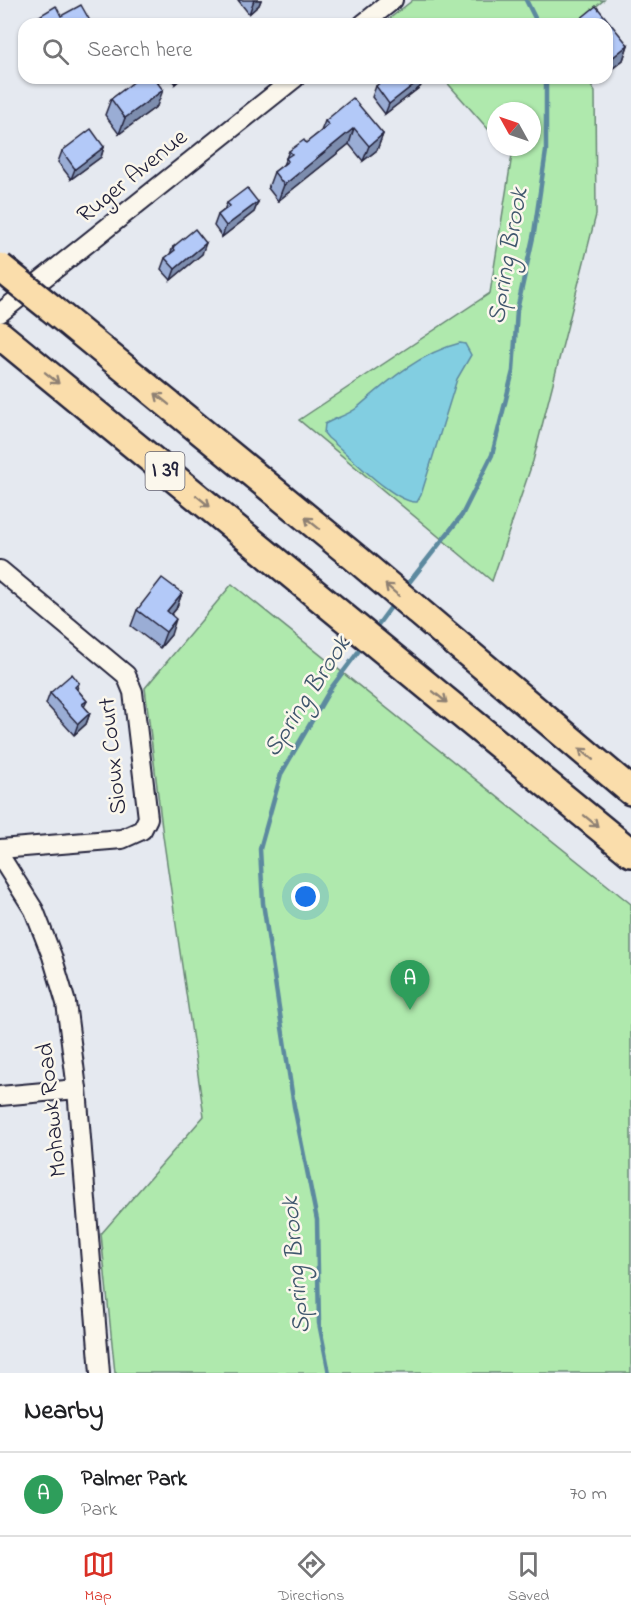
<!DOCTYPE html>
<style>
body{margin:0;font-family:"Indie Flower",sans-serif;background:#f6f6f6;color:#202124}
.compass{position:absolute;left:487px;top:102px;width:54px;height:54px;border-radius:50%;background:#fff;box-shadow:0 2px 4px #0004;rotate:310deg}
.you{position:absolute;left:306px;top:897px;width:21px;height:21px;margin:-15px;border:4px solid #fff;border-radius:50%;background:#1a73e8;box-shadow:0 0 0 9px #1a73e833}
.badge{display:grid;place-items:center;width:39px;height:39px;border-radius:50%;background:#d93025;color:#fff;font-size:20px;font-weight:700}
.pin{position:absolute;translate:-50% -50px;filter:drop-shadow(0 2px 3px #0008)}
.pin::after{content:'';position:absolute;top:32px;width:21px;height:18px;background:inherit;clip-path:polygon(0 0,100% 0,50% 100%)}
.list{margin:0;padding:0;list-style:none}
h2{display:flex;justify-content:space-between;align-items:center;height:78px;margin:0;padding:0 24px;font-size:26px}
h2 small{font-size:20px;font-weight:400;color:#757577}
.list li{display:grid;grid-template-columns:39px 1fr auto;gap:18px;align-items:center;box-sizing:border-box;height:84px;padding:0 24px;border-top:2px solid #e0e0e0}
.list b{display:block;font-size:22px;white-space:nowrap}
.list p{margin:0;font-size:20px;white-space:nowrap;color:#757577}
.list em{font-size:20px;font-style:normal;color:#757577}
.icon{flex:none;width:33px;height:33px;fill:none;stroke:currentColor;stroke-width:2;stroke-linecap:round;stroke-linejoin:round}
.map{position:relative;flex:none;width:631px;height:1373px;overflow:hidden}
.search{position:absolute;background:#fff;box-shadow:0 2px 4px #0004;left:18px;right:18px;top:18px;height:66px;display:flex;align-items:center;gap:15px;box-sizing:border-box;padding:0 21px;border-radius:18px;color:#757577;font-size:22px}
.sheet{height:162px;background:#fff}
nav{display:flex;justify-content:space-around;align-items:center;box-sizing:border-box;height:84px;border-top:2px solid #e0e0e0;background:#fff;font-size:16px;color:#757577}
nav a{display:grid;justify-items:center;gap:3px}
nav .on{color:#d93025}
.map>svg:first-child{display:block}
.green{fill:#afe9ad;stroke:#688674;stroke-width:1.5}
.water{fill:#82cee1;stroke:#5c899f;stroke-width:1.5}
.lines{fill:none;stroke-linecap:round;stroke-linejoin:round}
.stream{stroke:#5c899f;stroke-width:4.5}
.minor-casing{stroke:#22223b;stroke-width:22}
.highway-casing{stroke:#22223b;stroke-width:32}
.minor{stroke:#fbf7ec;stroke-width:18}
.highway{stroke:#faddab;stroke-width:27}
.highway-bridge-casing{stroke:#22223b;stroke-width:32;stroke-linecap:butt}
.highway-bridge{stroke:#faddab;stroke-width:27}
.wall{fill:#9aadd5;stroke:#22223b;stroke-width:1.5}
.shaded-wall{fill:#7d8dae;stroke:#22223b;stroke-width:1.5}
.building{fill:#b3c9f8;stroke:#22223b;stroke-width:1.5}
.oneway{stroke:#8e8073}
.labels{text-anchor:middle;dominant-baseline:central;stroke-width:5;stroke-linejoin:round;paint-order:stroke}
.shield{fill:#fbf7ec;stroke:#636270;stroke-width:1.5}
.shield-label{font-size:22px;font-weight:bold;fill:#22223b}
.street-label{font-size:24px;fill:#22223b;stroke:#fbf7ec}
.water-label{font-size:26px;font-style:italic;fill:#3f566d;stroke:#fbf7ec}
</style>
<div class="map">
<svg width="631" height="1373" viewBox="0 0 631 1373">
<rect width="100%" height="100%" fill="#e5e9f0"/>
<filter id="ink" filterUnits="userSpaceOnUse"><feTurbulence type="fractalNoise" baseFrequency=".0167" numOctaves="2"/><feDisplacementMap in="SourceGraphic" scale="12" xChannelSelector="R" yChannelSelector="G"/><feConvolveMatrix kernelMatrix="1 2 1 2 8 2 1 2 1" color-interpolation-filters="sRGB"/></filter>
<g filter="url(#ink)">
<g class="green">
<path d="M413 0H604L574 24H394L389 19Z"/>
<path d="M443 78H586L595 92 596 215 533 461 492 581 299 420 490 293 512 155 504 147H532V111H496V138Z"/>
<path d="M232 584 631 904V1373H115L101 1234 204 1116 163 836 145 688Z"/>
</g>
<path class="water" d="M460 343 465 344 471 355 457 379 421 495 417 502C396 505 346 452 328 438L324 433 325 424C335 418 349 415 358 407 388 381 420 353 460 343Z"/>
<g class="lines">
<g class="stream">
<path d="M526 0 538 24"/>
<path d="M404 589 462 515 492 455 513 371 517 310 534 233 546 151V78"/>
<path d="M374 630 394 603"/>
<path d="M329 1373 319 1323 317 1220 294 1106 263 903 260 849 281 774 331 688 364 644"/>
</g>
<defs>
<g id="minor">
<path d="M363 24 393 0"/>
<path d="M0 313 295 78"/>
<path d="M0 570 126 675 133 692 148 818 142 830 122 839 0 849"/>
<path d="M0 856 34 910 52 956 66 1003 77 1089 100 1373"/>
<path d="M0 1096 77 1089"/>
</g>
<g id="highway">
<path d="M51 308 358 560 631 791"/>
<path d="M0 335 631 853"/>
</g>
</defs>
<use href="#minor" class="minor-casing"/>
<use href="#highway" class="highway-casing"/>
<use href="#minor" class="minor"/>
<use href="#highway" class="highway"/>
<defs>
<path id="highway-bridge" d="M0 267 51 308"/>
</defs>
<use href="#highway-bridge" class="highway-bridge-casing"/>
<use href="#highway-bridge" class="highway-bridge"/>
</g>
<g class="wall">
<path d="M238 0H261L259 5 249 14Z"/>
<path d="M607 24 628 45 623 60 607 73Z"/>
<path d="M164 78 158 83 157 106 119 134 105 115 111 99Z"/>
<path d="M171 78H182L175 84Z"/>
<path d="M376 86 420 87 385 114 372 97Z"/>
<path d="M325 121 383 134 377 150 363 161 349 144 278 201 268 188 274 172 283 165 289 151 306 143 321 131Z"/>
<path d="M104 147 101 157 71 179 58 162 62 151Z"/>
<path d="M258 202 254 212 222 237 214 226 218 215 224 210 227 203Z"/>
<path d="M173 247 202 254 171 280 161 269 165 258 170 254Z"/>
<path d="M182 593 176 609 171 615V635L160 648 131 626 137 610Z"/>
<path d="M79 683 77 689 87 701 84 707 90 713 86 724 74 735 46 704 50 693Z"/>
</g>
<g class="shaded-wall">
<path d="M254 0H261L259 5 249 14Z"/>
<path d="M628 45 623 60 607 73 612 58Z"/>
<path d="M159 78H164L154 86 156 80Z"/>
<path d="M177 78H182L175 84Z"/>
<path d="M422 78H424L420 87 385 114 389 104Z"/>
<path d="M163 90 157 106 119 134 125 118Z"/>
<path d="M354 128 349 144 278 201 284 185Z"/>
<path d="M383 134 377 150 363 161 369 146Z"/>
<path d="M104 147 101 157 71 179 75 169Z"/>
<path d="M258 202 254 212 222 237 226 226Z"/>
<path d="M206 243 202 254 171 280 175 269Z"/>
<path d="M182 593 176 609 161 627 167 611Z"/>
<path d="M176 619 171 635 160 648 166 632Z"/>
<path d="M90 713 86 724 74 735 78 724Z"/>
</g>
<g class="building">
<path d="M81 5 90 21 84 24H32L31 21 56 6 61 16Z"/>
<path d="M596 6 628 45 612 58 607 53V24H574Z"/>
<path d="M139 78H154L163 90 125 118 111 99Z"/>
<path d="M386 78H422L389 104 376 86Z"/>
<path d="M353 98 383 134 369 146 354 128 284 185 274 172 288 161 286 158 292 154 289 151 304 140 306 143 329 125 325 121Z"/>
<path d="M91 129 104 147 75 169 62 151Z"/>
<path d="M247 188 258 202 226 226 218 215 230 206 227 203Z"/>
<path d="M195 229 206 243 175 269 165 258 175 250 173 247Z"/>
<path d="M162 578 182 593 167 611 176 619 166 632 137 610Z"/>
<path d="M72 674 79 683 75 687 87 701 82 704 90 713 78 724 50 693Z"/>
</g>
<defs><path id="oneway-shaft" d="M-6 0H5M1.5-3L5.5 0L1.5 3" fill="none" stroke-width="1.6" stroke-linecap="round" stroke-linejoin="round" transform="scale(1.5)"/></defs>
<g class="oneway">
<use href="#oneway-shaft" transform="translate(52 378) rotate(39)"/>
<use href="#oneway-shaft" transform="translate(162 399) rotate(-141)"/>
<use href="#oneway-shaft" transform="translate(203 501) rotate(39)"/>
<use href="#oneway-shaft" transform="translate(312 523) rotate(-141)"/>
<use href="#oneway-shaft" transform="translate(392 590) rotate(-139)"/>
<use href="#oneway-shaft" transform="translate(440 697) rotate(39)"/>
<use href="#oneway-shaft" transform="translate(586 754) rotate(-140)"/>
<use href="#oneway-shaft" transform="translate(591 821) rotate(39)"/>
</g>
</g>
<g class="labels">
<rect class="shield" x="145.5" y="452" width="39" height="38" rx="4.5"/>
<g class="shield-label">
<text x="165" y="471">I 39</text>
</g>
<g class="street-label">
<text transform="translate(133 177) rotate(-39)">Ruger Avenue</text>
<text transform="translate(114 756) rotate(-96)">Sioux Court</text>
<text transform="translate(53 1110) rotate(-96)">Mohawk Road</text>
</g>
<g class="water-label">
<text transform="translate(509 256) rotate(-80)">Spring Brook</text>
<text transform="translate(308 697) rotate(-57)">Spring Brook</text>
<text transform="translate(297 1265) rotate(-95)">Spring Brook</text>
</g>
</g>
</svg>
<svg class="compass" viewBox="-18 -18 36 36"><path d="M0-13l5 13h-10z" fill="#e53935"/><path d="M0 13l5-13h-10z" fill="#757577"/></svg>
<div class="you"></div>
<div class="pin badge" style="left:410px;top:1010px;background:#2e9e5b">A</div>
<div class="search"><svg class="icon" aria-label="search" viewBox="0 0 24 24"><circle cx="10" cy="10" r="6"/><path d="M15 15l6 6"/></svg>Search here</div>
</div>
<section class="sheet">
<h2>Nearby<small></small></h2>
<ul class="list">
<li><span class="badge" style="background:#2e9e5b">A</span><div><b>Palmer Park</b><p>Park</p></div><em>70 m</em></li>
</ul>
</section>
<nav>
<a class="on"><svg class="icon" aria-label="map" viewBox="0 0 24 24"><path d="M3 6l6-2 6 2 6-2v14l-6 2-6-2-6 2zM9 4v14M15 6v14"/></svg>Map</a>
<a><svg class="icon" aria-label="directions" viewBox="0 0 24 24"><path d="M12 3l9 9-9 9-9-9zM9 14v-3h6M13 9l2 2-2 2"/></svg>Directions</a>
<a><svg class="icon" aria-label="saved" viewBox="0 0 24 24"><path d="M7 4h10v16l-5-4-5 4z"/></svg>Saved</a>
</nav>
